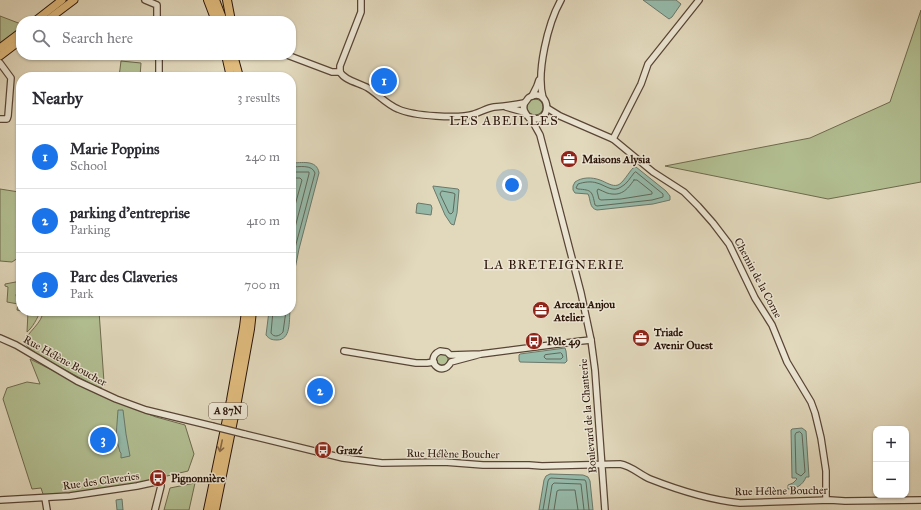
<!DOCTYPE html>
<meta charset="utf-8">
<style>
body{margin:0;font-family:"IM FELL Great Primer",serif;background:#f7f7f7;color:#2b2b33}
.controls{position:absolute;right:12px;bottom:12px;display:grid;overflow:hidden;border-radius:8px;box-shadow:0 1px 3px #0004}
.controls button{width:36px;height:36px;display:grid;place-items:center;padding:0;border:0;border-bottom:1px solid #e1e1e2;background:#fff;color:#2b2b33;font:20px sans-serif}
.you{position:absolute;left:512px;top:185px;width:14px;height:14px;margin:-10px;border:3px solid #fff;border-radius:50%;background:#1a73e8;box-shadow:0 0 0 6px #1a73e833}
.badge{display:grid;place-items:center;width:26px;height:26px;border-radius:50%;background:#1a73e8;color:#fff;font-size:13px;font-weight:700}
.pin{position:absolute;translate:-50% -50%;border:2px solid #fff;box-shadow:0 1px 4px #0006}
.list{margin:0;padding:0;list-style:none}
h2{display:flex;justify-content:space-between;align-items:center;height:52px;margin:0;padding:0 16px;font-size:17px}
h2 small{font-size:13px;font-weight:400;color:#7c7c81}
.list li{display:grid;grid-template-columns:26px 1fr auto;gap:12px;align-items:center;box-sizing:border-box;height:64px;padding:0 16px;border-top:1px solid #e1e1e2}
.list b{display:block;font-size:15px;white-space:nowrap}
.list p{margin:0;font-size:13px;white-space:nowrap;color:#7c7c81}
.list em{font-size:13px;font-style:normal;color:#7c7c81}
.icon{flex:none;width:22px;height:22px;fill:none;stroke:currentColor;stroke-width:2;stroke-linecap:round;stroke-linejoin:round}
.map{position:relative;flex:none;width:921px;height:510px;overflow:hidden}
.search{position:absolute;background:#fff;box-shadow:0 1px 3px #0004;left:16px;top:16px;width:280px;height:44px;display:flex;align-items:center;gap:10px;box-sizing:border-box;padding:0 14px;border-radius:16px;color:#7c7c81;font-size:15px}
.panel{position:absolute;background:#fff;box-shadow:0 1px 3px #0004;left:16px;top:72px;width:280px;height:244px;border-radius:16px}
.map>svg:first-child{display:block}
.green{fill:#b2bf92;stroke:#6e6a4e}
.water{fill:#96bbab;stroke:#6b786a}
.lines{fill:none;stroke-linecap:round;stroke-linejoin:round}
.shore{stroke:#60685a;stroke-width:1}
.minor-casing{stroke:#584536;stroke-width:8}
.major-casing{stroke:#2a1409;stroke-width:9}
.highway-casing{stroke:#2a1409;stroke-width:10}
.minor{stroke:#ece6d4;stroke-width:5.5}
.major{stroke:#e1bc7e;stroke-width:7}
.highway{stroke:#e1bc7e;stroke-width:8}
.minor-bridge-casing{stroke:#584536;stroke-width:8;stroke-linecap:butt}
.minor-bridge{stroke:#ece6d4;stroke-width:5.5}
.oneway{stroke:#866844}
.labels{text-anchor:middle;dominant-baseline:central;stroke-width:3;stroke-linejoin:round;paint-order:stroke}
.shield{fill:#ece6d4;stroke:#645346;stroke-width:1}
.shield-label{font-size:10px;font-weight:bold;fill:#2a1409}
.poi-label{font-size:11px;font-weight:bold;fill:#2a1409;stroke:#ece6d4;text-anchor:start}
.street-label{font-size:11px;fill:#2a1409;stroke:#ece6d4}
.quarter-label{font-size:13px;letter-spacing:1px;fill:#2a1409;stroke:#ece6d4}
</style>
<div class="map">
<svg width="921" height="510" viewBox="0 0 921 510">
<rect width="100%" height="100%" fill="#e2d9bd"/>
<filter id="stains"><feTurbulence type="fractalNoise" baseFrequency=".005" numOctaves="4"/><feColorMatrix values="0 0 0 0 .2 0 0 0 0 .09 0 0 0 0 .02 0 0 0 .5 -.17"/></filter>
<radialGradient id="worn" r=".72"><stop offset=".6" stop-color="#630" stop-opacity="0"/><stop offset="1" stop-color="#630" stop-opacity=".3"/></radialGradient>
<g class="green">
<path d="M921 10V182L828 199 665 166 810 138 890 102Z"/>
<path d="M0 16 21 24V27L0 45Z"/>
<path d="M121 61 141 63 140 77H119Z"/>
<circle cx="535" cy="107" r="8"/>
<path d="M21 175V256L12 262 0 261V189L19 192Z"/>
<path d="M21 281V288L18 290 16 295 17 299 21 301V311L17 310 18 304 7 302 8 287 5 286V284Z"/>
<path d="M25 311H40C38 318 32 328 27 332L28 312Z"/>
<path d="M43 311H99L104 382 105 384C103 387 101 388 97 387 84 380 71 373 58 366 46 359 33 353 24 343 26 333 43 323 43 311Z"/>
<circle cx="442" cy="359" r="6"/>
<path d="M30 359 109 399 156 417 185 425 194 454 188 471 125 486 44 497 41 488 32 489 3 399 7 388 27 382 40 384Z"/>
<path d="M195 483 189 510H164L170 488Z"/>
</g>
<g class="water">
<path d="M643 0H676L681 4 672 17 669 19Z"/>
<path d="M291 163C301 163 317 159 319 173L299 249 295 269 291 302Z"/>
<path d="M636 167 666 191 670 196V200L653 204 597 210C589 208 591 200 588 194L575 193 573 190V186L575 182C582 177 592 177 600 180 606 182 612 187 618 185 623 183 629 172 633 168Z"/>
<path d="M433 186 458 189 459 190 457 213 454 225 451 224 445 215 433 187Z"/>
<path d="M418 203 431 205 432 208 431 215 416 213 417 204Z"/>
<path d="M269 311H290C289 321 291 340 277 340 272 340 269 339 266 335Z"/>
<path d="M565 348 566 351 567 361 565 363 520 362 519 360V355L520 354Z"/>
<path d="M118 410H123L126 434 130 456 121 458V453L120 452 116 437Z"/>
<path d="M802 428 806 431 809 477H806C803 485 796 489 788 489V485L793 483 797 479 796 478H792L791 430 792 429Z"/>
<path d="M550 474 583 475 588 477 590 481 593 510H539L544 480 546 476Z"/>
<path d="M122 499 123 510H117L116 500Z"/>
</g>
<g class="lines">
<g class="shore">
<path d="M291 167C299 167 312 164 315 173L295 248 291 267"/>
<path d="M291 172H309V174L291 243"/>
<path d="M636 172 663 194V197L652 200 597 206 595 205C592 191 592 190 578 189L576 188 578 184C584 182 591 181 597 183 605 185 613 193 621 187 627 184 630 178 634 173Z"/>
<path d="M291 178H300L302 180 291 220"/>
<path d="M634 180H637L652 192V194L621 199 601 200 599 199 597 191 598 189C601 190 604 192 607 193 621 197 627 190 634 180Z"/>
<path d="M442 191 453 193 455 194 453 212 451 214 449 213 440 194 441 192Z"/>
<path d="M273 311 271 333C274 338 280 336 283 332L286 311"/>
<path d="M561 353 562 354 563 357 561 359H546L544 357 545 355Z"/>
<path d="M800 432 802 434 805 472 801 476 796 473 795 435 796 433Z"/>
<path d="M543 510 548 481 549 479 551 478 585 480 586 482 589 510"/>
<path d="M548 510 552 485 554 483 581 484 584 510"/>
<path d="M554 510 557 491 559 490H575L578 510"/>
</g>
<defs>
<g id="minor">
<path d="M145 0 157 5V21"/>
<path d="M159 55V77"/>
<path d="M287 55 332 72H340"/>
<path d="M0 63 11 78 8 116 7 119H0"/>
<path d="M340 72C345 81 360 83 368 88 379 95 386 104 398 109 413 116 459 119 474 114 481 112 487 108 494 107 504 106 514 105 524 103"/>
<path d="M340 72V66L361 12V0"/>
<path d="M532 96 537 86 539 80"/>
<path d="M543 98C536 72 548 23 561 0"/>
<path d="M506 107 524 112"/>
<path d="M547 108 560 116 613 139 653 172 684 192 698 206 713 223 729 244 755 298 772 325 787 362 811 402 815 413 821 438 826 471V500"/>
<path d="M529 117C553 127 551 89 532 96 529 97 528 98 527 100 518 109 529 117 534 124 536 128 538 131 540 135L581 293 591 340 595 370 605 510"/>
<path d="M613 139 641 84 648 64 699 0"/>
<path d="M0 338 16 345 77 381 116 399 146 410 212 426"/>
<path d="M344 351 416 363H427L434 362"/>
<path d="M481 354 451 362C442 379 423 359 440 351L447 352 450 355 481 354 581 341 591 340"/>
<path d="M244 434 343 458 382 463 444 462 483 465H529L542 466 620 464C632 466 640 475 650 479 678 490 711 500 740 503L830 500 845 501 921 500"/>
<path d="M45 498 47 510"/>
<path d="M0 500 70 496 137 486 160 481 161 486 155 510"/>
</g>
<g id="major">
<path d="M35 21 62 0"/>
<path d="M46 21 74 0"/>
<path d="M0 48 21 32"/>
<path d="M0 56 21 40"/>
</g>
<g id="highway">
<path d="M208 0 216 21"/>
<path d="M215 0 223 21"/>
<path d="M227 0 231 21"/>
<path d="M226 55 231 77"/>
<path d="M233 55 239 77"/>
<path d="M208 510 231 400 244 327 246 311"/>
<path d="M215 510 237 401 250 329 252 311"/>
</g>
</defs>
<use href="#minor" class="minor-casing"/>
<use href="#major" class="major-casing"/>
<use href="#highway" class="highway-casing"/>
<use href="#minor" class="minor"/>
<use href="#major" class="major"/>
<use href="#highway" class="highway"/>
<defs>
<path id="minor-bridge" d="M212 426 244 434"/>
</defs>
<use href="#minor-bridge" class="minor-bridge-casing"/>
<use href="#minor-bridge" class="minor-bridge"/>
</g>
<defs><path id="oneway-shaft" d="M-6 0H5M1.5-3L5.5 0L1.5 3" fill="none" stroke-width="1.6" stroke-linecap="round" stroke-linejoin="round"/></defs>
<use class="oneway" href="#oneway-shaft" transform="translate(221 446) rotate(102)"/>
<defs>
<symbol id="office-disc" viewBox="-11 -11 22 22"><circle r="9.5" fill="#8f2418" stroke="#ece6d4"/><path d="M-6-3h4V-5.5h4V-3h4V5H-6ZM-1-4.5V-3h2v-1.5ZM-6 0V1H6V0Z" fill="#fff"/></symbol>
<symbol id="bus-disc" viewBox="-11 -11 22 22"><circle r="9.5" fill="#8f2418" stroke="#ece6d4"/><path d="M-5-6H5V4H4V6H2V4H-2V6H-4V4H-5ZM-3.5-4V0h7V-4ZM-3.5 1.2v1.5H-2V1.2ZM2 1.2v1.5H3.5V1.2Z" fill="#fff"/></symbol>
</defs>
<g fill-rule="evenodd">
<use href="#office-disc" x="559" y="149" width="20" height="20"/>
<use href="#office-disc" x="531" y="300" width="20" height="20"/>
<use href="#office-disc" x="631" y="328" width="20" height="20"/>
<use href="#bus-disc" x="524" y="331" width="20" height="20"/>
<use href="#bus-disc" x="313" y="440" width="20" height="20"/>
<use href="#bus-disc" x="148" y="468" width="20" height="20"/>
</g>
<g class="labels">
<rect class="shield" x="209" y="403" width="38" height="16" rx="3"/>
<g class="shield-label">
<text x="228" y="411">A 87N</text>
</g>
<g class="poi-label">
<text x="582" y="159">Maisons Alysia</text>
<text x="554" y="304">Arceau Anjou<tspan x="554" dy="13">Atelier</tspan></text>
<text x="654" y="332">Triade<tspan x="654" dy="13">Avenir Ouest</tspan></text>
<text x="547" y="341">Pôle 49</text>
<text x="336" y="450">Grazé</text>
<text x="171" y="478">Pignonnière</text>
</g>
<g class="street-label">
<text transform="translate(758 278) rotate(62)">Chemin de la Corne</text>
<text transform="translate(65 361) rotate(29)">Rue Hélène Boucher</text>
<text transform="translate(588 416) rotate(-95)">Boulevard de la Chanterie</text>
<text transform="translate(453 454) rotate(1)">Rue Hélène Boucher</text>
<text transform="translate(101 481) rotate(-8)">Rue des Claveries</text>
<text transform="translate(781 491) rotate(-1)">Rue Hélène Boucher</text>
</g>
<g class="quarter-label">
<text x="504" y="121">LES ABEILLES</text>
<text x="554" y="265">LA BRETEIGNERIE</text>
</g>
</g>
<rect width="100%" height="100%" filter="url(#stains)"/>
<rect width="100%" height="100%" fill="url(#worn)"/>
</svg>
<div class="controls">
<button>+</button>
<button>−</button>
</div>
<div class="you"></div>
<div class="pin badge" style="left:384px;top:81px">1</div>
<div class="pin badge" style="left:320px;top:391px">2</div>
<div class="pin badge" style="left:103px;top:440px">3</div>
<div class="search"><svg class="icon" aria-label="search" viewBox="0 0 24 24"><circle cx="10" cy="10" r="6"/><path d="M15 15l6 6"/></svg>Search here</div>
<section class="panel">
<h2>Nearby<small>3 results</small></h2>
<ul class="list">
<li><span class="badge">1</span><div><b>Marie Poppins</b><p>School</p></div><em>240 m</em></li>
<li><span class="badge">2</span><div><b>parking d'entreprise</b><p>Parking</p></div><em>410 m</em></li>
<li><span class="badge">3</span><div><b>Parc des Claveries</b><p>Park</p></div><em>700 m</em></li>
</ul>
</section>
</div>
